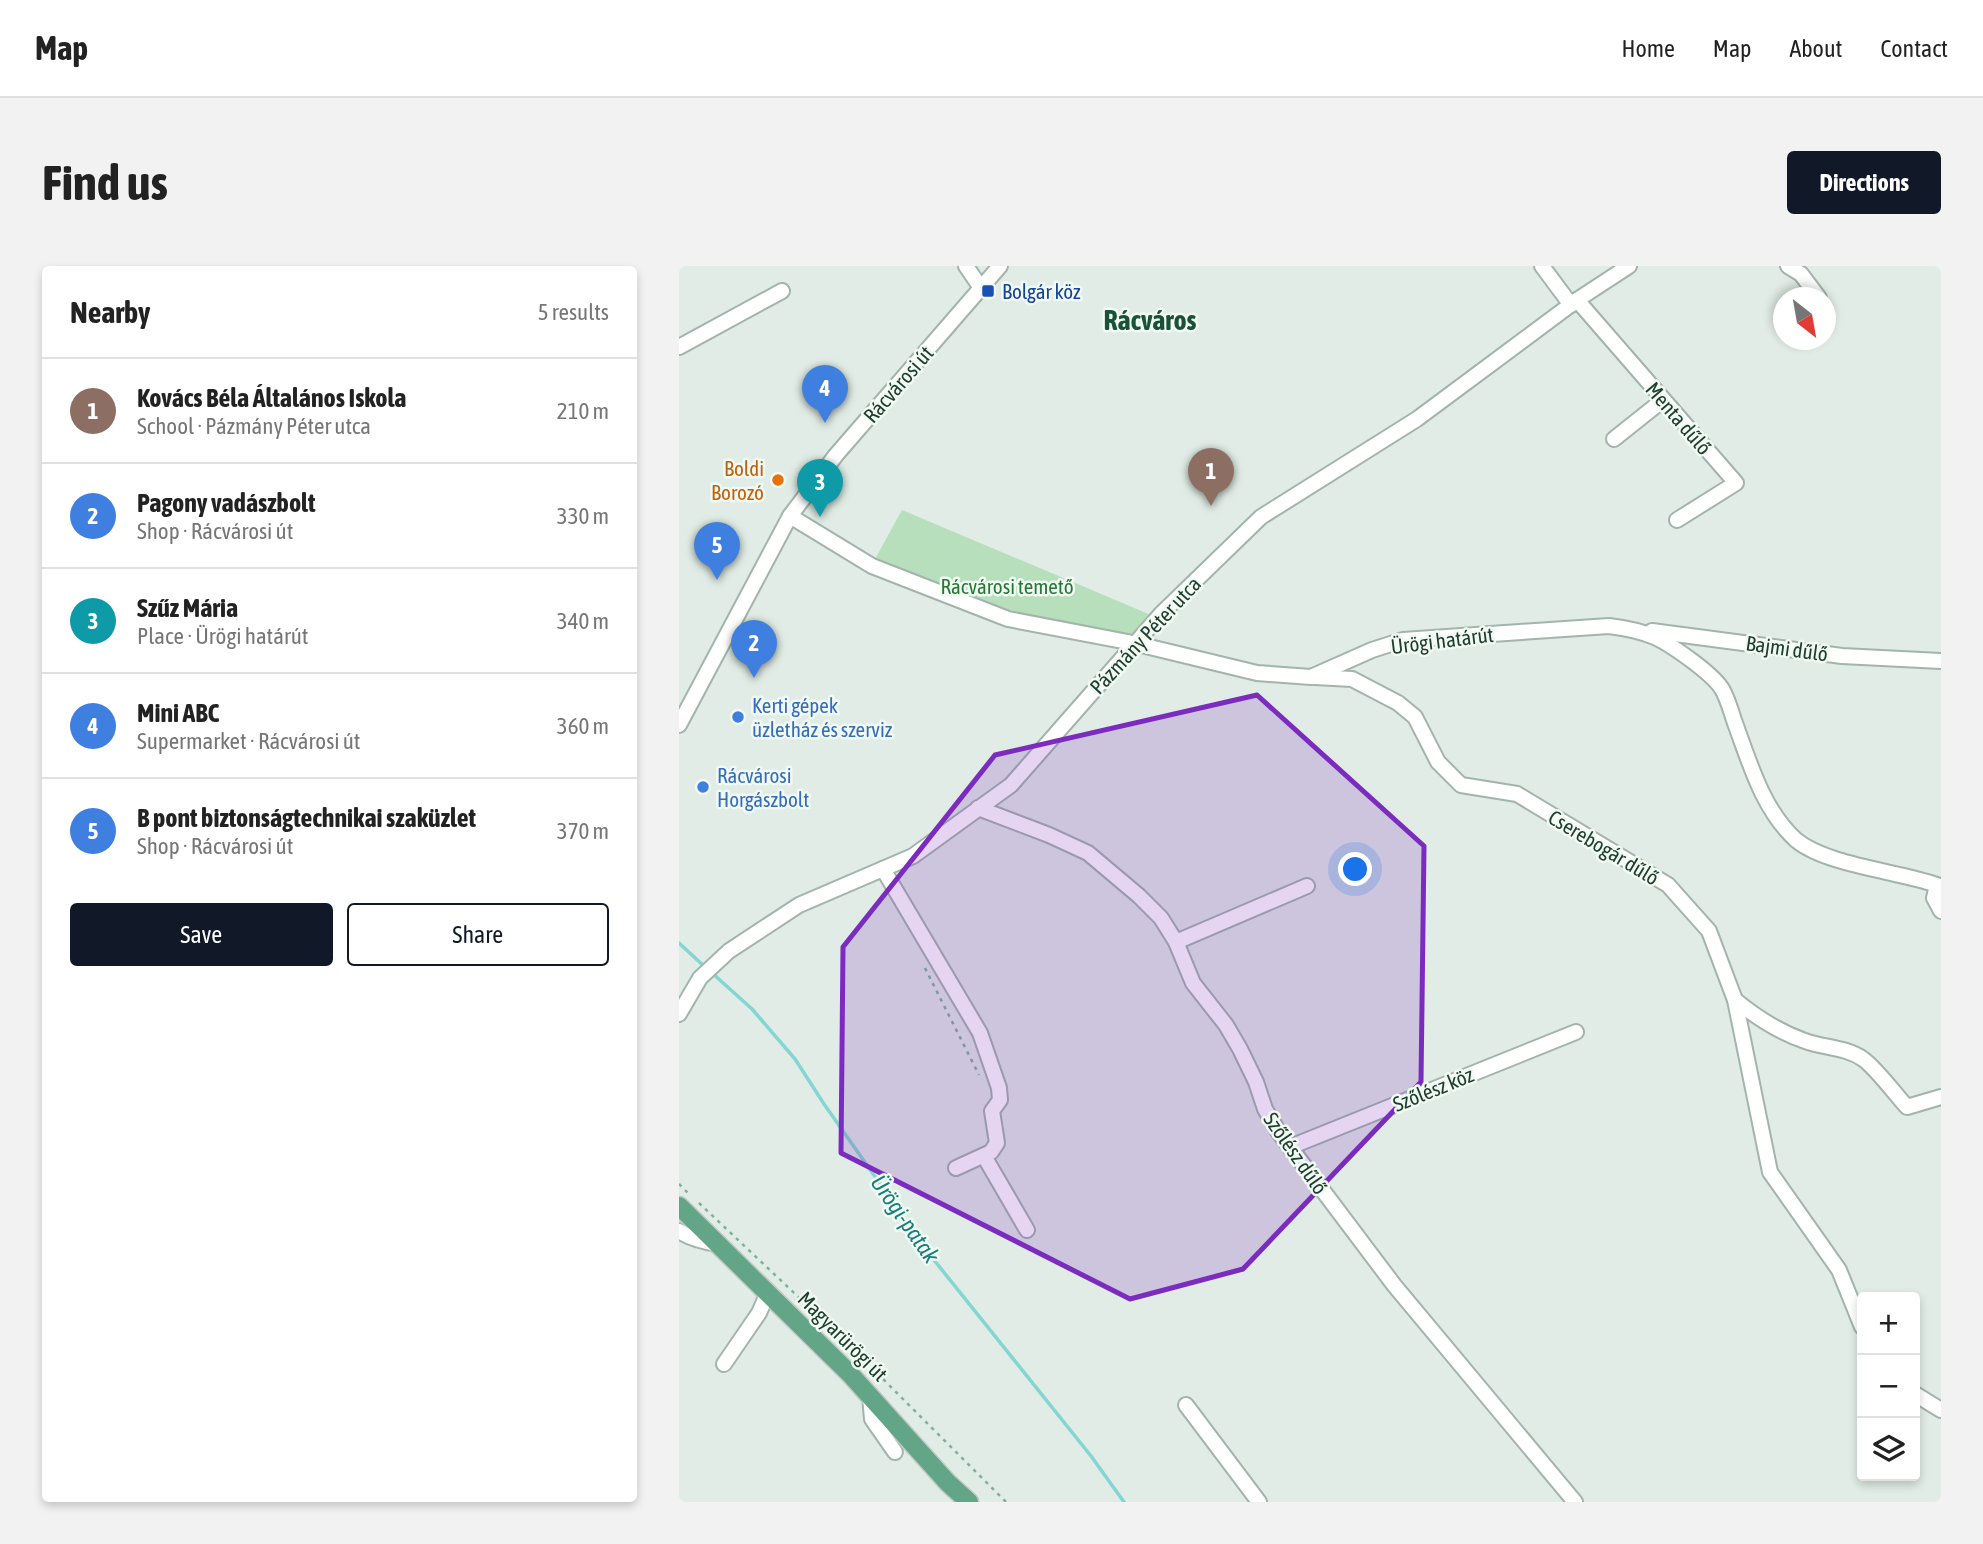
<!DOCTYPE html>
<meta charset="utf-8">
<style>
body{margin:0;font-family:"Asap Condensed",sans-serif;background:#f2f2f2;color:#222}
.controls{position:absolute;right:21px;bottom:21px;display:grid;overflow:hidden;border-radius:7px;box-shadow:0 4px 10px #0003}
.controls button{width:63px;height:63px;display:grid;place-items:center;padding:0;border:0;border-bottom:2px solid #e0e0e0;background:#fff;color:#222;font:35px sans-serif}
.compass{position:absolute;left:1094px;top:21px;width:63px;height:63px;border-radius:50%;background:#fff;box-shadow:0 4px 10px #0003;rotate:149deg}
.you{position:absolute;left:677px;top:604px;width:24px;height:24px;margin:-18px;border:5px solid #fff;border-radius:50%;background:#1a73e8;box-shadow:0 0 0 10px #1a73e833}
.badge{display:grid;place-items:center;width:46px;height:46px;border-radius:50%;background:#111827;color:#fff;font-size:23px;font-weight:700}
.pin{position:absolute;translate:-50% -58px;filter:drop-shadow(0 2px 4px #0008)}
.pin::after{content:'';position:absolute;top:37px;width:24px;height:21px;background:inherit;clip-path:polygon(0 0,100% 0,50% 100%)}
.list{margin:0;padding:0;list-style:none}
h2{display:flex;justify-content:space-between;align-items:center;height:91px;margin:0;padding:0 28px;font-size:30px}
h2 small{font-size:23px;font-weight:400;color:#767676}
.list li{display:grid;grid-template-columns:46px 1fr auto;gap:21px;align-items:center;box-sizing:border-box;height:105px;padding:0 28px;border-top:2px solid #e0e0e0}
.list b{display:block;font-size:26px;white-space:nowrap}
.list p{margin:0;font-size:23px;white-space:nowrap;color:#767676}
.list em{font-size:23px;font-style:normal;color:#767676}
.actions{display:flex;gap:14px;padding:21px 28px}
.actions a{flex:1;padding:16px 0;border:2px solid #111827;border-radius:7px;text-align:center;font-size:24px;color:#111827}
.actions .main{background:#111827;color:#fff}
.icon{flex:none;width:38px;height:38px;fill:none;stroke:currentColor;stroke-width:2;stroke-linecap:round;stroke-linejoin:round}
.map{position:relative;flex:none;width:1262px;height:1236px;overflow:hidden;border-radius:7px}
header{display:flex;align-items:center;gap:42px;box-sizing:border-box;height:98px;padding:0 35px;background:#fff;border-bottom:2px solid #e0e0e0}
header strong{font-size:33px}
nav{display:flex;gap:38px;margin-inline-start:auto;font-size:24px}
.intro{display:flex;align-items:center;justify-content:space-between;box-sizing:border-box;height:168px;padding:0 42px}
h1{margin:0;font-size:49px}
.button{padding:18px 32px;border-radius:7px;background:#111827;color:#fff;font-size:24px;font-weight:700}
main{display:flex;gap:42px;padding:0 42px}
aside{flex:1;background:#fff;border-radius:7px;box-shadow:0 4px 10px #0003}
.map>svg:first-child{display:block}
.green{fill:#b8dfbb}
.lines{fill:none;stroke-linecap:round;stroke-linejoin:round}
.stream{stroke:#84d6d2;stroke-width:3.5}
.minor-casing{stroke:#a3b4ab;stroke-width:18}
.major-casing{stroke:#c1c9c5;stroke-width:21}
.path{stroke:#7fb298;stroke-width:2.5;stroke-dasharray:3.5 5;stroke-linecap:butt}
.minor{stroke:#fff;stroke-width:14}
.major{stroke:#62a587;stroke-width:18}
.marked{fill:#7b2cbf;fill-opacity:0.2;stroke:#7b2cbf;stroke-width:5;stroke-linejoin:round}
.transit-dot{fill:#1a4fb4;stroke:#f1f9f3;stroke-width:2.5}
.food-dot{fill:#e8710a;stroke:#f1f9f3;stroke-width:2.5}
.shop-dot{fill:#3f7fe0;stroke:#f1f9f3;stroke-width:2.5}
.labels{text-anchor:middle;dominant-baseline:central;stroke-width:5;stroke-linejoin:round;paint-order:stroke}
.transit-label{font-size:21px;fill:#164399;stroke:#f1f9f3;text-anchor:start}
.street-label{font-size:21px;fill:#203e30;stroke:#f1f9f3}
.food-label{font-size:21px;fill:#c56008;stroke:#f1f9f3;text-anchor:end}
.park-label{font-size:21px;fill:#277836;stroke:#f1f9f3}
.shop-label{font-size:21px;fill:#366cbe;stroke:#f1f9f3;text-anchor:start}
.water-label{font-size:23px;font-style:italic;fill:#167e7b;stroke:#f1f9f3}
.district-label{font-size:28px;font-weight:bold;fill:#1a5239;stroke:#f1f9f3}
</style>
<header>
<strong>Map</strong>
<nav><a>Home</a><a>Map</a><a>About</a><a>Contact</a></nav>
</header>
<div class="intro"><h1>Find us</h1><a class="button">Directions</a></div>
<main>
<aside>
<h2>Nearby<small>5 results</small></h2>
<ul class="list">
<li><span class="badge" style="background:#8d6e63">1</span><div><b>Kovács Béla Általános Iskola</b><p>School · Pázmány Péter utca</p></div><em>210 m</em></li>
<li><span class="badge" style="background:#3f7fe0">2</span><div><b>Pagony vadászbolt</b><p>Shop · Rácvárosi út</p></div><em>330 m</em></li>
<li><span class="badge" style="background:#0f9aa8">3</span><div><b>Szűz Mária</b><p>Place · Ürögi határút</p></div><em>340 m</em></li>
<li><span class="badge" style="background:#3f7fe0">4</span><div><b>Mini ABC</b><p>Supermarket · Rácvárosi út</p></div><em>360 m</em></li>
<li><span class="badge" style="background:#3f7fe0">5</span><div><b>B pont biztonságtechnikai szaküzlet</b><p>Shop · Rácvárosi út</p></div><em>370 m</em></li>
</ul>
<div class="actions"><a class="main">Save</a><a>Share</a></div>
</aside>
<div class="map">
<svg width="1262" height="1236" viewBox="0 0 1262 1236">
<rect width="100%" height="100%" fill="#e0ece5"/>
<path class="green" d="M223 244 472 349 451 377 329 353 195 295Z"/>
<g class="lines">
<g class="stream">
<path d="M0 677 26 701"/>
<path d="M32 706 73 743 116 793 145 838 251 989 412 1190 445 1236"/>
</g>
<defs>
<g id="minor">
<path d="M287 0 302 22"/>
<path d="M863 0 892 39"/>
<path d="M1109 0 1122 8 1140 32"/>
<path d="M898 34 1057 217 998 254"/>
<path d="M0 81 103 25"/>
<path d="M935 173 984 134"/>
<path d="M111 250 193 300 329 353 454 377 578 407 632 411 693 384 724 374 930 360C971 365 984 373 1016 397 1025 404 1037 413 1043 423 1049 433 1052 446 1056 457 1071 498 1084 544 1117 574 1147 599 1218 605 1258 619L1255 632 1262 645"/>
<path d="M973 365 1163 390 1262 395"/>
<path d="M636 411 673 413 719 437 736 451 759 496 782 519 838 528 989 619 1030 665 1056 734 1091 906 1160 1004 1183 1061"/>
<path d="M0 459 111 250 157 189 321 0"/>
<path d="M299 542 370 569 409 587 460 630 482 652 497 676 514 717 547 759 561 783 577 816 586 843 599 865 715 1019 896 1236"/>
<path d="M204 603 301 767 320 822 321 834 313 845 318 877 312 886 277 902"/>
<path d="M497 676 628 620"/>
<path d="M1056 734C1078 752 1100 766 1126 775 1145 782 1167 781 1184 793 1196 801 1217 829 1228 841L1262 831"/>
<path d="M0 748 21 712 50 685 120 639 234 590 332 519 482 348 582 251 738 153 898 34 950 0"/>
<path d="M611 881 897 766"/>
<path d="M305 890 348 964"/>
<path d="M0 965C12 973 25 976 39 978"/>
<path d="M45 1098 80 1047 87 1031 82 1020"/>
<path d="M1236 1128 1262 1144"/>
<path d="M191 1130 193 1153 216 1186"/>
<path d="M507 1139 580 1236"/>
</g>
<path id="major" d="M0 940 171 1108 269 1217 290 1236"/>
</defs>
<use href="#minor" class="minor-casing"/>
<use href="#major" class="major-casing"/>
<g class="path">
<path d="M246 702 300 809"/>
<path d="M0 918 10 928"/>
<path d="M20 937 168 1077 327 1236"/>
</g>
<use href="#minor" class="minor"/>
<use href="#major" class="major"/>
</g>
<path class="marked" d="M578 429 745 580 742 816 564 1003 451 1033 162 887 164 681 316 489Z"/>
<rect class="transit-dot" x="302" y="18" width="14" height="14" rx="3.5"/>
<circle class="food-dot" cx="99" cy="214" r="7"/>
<g class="shop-dot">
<circle cx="59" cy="451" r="7"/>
<circle cx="24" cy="521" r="7"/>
</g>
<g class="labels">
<g class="transit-label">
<text x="323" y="25">Bolgár köz</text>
</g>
<g class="street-label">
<text transform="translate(219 118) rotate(-49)">Rácvárosi út</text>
<text transform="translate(1000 152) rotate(49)">Menta dűlő</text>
<text transform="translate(466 369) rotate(-47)">Pázmány Péter utca</text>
<text transform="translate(763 374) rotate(-7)">Ürögi határút</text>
<text transform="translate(1108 382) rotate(8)">Bajmi dűlő</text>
<text transform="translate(925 581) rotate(31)">Cserebogár dűlő</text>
<text transform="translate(754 823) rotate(-22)">Szőlész köz</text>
<text transform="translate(617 887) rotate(55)">Szőlész dűlő</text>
<text transform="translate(164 1070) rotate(45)">Magyarürögi út</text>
</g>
<g class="food-label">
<text x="85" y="202">Boldi<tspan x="85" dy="24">Borozó</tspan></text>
</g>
<g class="park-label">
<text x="328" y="320">Rácvárosi temető</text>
</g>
<g class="shop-label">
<text x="73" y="439">Kerti gépek<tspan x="73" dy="24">üzletház és szerviz</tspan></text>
<text x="38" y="509">Rácvárosi<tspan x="38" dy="24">Horgászbolt</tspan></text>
</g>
<g class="water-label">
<text transform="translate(226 953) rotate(55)">Ürögi-patak</text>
</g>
<g class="district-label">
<text x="471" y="54">Rácváros</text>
</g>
</g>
</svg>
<div class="controls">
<button>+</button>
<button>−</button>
<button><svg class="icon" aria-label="layers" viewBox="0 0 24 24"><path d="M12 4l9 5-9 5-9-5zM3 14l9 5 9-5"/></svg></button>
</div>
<svg class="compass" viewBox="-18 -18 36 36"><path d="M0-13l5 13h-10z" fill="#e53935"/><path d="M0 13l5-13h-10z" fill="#767676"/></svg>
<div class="you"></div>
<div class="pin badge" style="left:532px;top:240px;background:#8d6e63">1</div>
<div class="pin badge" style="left:75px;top:412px;background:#3f7fe0">2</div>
<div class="pin badge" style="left:141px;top:251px;background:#0f9aa8">3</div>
<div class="pin badge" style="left:146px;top:157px;background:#3f7fe0">4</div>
<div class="pin badge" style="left:38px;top:314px;background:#3f7fe0">5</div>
</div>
</main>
